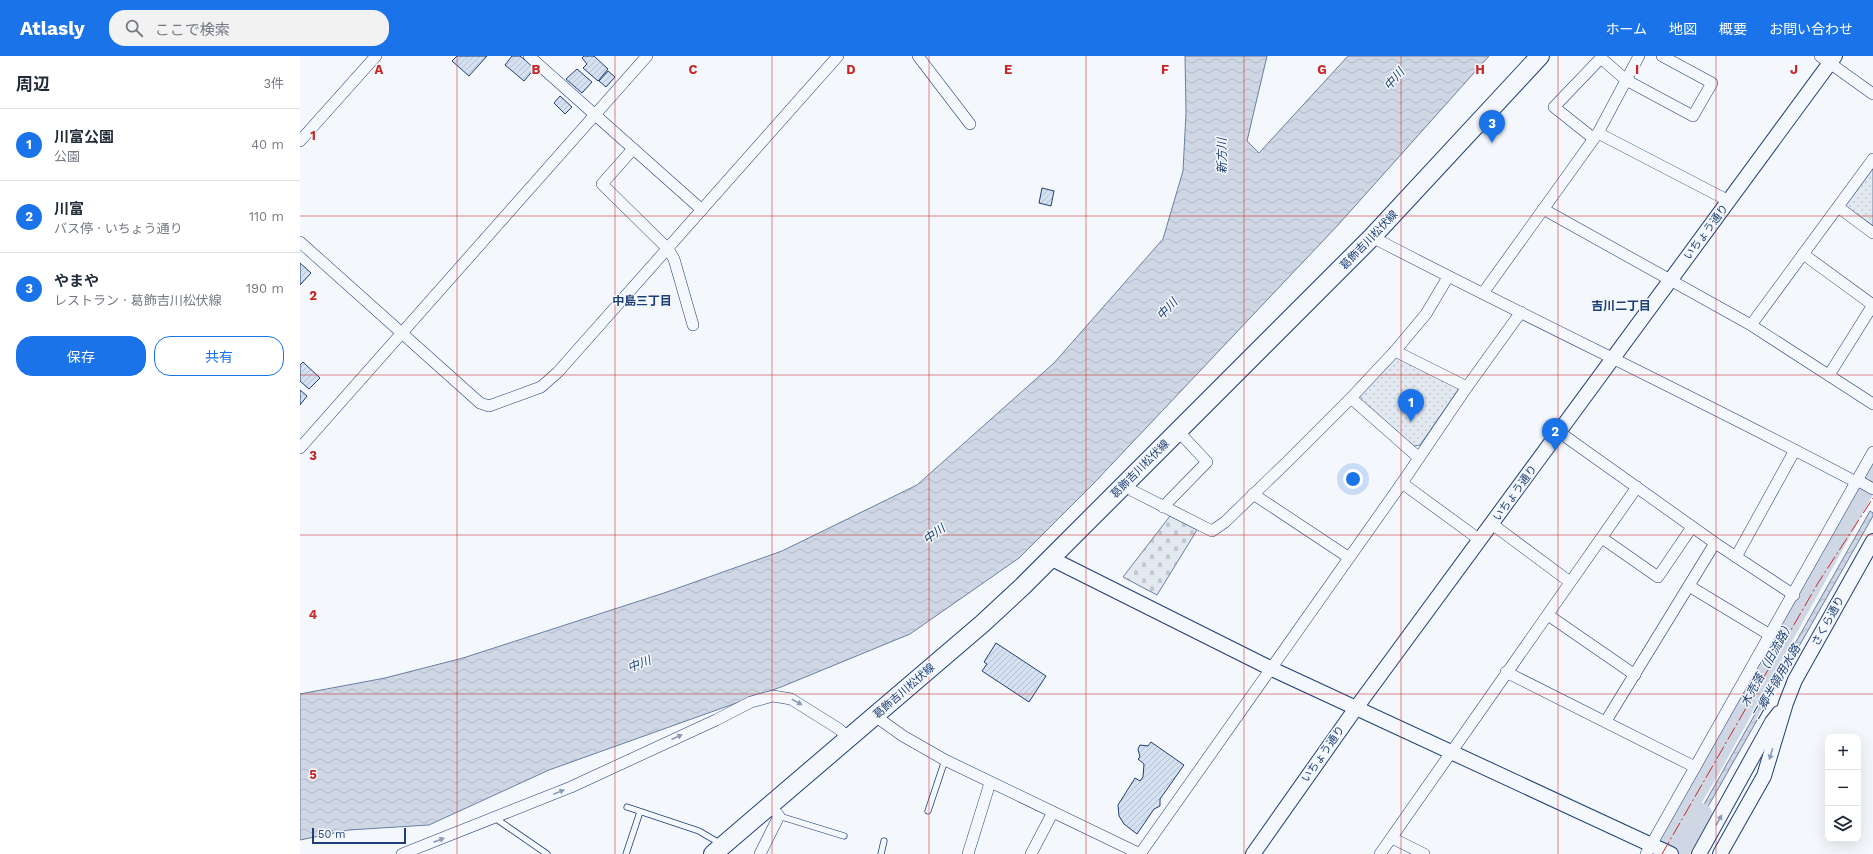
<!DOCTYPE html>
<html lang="ja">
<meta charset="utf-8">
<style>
body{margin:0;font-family:"Work Sans","Noto Sans JP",sans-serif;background:#f2f2f3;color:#1f2937}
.controls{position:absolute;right:12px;bottom:12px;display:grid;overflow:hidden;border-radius:8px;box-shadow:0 4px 16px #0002}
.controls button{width:36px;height:36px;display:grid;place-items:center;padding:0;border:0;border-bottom:1px solid #e0e1e3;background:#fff;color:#1f2937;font:20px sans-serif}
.scale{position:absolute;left:12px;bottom:10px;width:94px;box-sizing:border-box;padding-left:4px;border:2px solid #1d3f73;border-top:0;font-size:11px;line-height:14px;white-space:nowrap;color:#1d3f73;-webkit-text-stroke:3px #f4f7fb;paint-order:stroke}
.you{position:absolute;left:1053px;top:423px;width:14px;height:14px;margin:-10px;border:3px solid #fff;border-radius:50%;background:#1a73e8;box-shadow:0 0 0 6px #1a73e833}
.badge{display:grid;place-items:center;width:26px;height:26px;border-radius:50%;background:#1a73e8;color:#fff;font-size:13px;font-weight:700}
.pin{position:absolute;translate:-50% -33px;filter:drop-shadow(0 1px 2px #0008)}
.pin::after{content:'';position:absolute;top:21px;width:14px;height:12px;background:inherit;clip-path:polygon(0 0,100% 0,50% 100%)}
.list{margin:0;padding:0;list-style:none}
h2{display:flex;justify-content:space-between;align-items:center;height:52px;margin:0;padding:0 16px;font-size:17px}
h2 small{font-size:13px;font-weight:400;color:#747a83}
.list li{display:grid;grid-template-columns:26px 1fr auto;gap:12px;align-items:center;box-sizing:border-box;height:72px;padding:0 16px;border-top:1px solid #e0e1e3}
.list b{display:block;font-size:15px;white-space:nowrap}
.list p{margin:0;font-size:13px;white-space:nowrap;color:#747a83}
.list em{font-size:13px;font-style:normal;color:#747a83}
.actions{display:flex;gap:8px;padding:12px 16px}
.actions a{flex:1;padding:9px 0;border:1px solid #1a73e8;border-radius:16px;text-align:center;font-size:14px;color:#1a73e8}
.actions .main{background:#1a73e8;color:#fff}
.icon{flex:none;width:22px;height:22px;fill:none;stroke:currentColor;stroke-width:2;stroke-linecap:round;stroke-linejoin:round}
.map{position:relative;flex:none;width:1573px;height:798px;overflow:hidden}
header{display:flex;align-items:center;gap:24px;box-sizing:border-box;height:56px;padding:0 20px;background:#1a73e8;color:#fff}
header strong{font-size:19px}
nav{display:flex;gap:22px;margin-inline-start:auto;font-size:14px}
.search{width:280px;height:36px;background:#f2f2f3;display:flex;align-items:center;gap:10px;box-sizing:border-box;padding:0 14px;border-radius:16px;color:#747a83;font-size:15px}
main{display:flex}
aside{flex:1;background:#fff}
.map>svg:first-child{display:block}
.cemetery{fill:url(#cemetery-stones);stroke:#687fa3}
.park{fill:url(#park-dots);stroke:#687fa3}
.water{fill:url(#water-waves);stroke:#687fa3}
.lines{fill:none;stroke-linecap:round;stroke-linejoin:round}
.river{stroke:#cfd7e4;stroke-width:22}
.building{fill:url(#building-hatch);stroke:#1d3f73}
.service-casing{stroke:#1d3f73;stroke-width:7}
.minor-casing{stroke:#1d3f73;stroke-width:12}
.tertiary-casing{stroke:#1d3f73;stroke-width:16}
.primary-casing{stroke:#1d3f73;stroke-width:20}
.service{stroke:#f4f7fb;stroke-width:5.5}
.minor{stroke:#f4f7fb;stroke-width:11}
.tertiary{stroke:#f4f7fb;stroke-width:14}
.primary{stroke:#f4f7fb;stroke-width:18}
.power{stroke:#c62828;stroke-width:1;stroke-dasharray:14 3 2 3;stroke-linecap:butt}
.oneway{fill:#889bb7}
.grid{fill:none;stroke:#c62828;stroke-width:1;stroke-opacity:0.55}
.labels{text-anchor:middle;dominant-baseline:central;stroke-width:3;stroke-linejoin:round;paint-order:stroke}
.street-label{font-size:11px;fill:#1d3f73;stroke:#f4f7fb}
.water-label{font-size:12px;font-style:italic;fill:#1d3f73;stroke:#f4f7fb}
.neighbourhood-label{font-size:12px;font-weight:bold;fill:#1d3f73;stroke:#f4f7fb}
.grid-label{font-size:13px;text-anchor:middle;font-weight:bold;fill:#c62828;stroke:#f4f7fb;stroke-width:3;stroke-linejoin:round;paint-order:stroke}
</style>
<header>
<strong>Atlasly</strong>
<div class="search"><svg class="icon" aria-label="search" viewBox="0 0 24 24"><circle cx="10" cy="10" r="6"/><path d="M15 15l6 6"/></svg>ここで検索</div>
<nav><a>ホーム</a><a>地図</a><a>概要</a><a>お問い合わせ</a></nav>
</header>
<main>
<aside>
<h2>周辺<small>3件</small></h2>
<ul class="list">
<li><span class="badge">1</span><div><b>川富公園</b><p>公園</p></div><em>40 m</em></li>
<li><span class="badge">2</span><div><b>川富</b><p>バス停 · いちょう通り</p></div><em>110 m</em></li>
<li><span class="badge">3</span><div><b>やまや</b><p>レストラン · 葛飾吉川松伏線</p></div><em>190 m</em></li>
</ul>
<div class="actions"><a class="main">保存</a><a>共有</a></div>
</aside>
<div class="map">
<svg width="1573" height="798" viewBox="0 0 1573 798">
<defs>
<pattern id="cemetery-stones" width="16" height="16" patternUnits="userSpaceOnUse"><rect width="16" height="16" fill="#e3e9f0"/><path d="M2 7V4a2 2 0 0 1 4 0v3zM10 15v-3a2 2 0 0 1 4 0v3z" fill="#c2c9d1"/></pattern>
<pattern id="park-dots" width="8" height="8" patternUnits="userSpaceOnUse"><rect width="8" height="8" fill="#e3e9f0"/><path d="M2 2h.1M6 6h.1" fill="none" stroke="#c2c9d1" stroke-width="1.8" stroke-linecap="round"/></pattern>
<pattern id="water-waves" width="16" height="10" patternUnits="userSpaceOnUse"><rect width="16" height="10" fill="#cfd7e4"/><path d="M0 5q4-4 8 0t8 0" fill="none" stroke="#b1bac7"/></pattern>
<pattern id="building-hatch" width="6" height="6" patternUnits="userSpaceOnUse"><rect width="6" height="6" fill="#d5e0f0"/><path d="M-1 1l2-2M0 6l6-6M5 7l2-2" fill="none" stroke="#b6c1d1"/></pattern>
</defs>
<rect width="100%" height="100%" fill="#f4f7fb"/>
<path class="cemetery" d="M870 460 897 474 857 539 823 521Z"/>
<g class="park">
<path d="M1573 110V170L1544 150Z"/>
<path d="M1099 300 1157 329 1158 334 1120 389 1114 390 1059 344 1060 340 1095 301Z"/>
</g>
<g class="water">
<path d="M885 0H967L947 85 959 97 1048 0H1189L1038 169 794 427 719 502 610 578 481 631 249 714 129 769 49 774 0 784V638L85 622 163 602 364 537 482 495 617 429 754 307 863 183 883 115 886 57Z"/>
<path d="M1570 455 1573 457V460L1389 784 1385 782Z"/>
</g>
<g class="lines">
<g class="river">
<path d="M1359 798 1414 704 1573 416"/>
<path d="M1378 798 1401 758"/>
</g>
</g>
<g class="building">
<path d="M157 0H187L169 20 152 5Z"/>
<path d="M212 0H220L235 12 224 25 205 9Z"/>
<path d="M284 0H294L308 13 298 25 283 12 287 8 282 2Z"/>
<path d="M277 13 292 26 282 37 266 23Z"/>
<path d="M308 15 315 21 306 31 299 25Z"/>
<path d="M260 40 272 51 265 58 254 47Z"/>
<path d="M742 132 754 135 751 150 739 147Z"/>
<path d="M0 207 11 217 0 229Z"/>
<path d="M3 306 20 322 9 333 0 325V309Z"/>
<path d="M0 334 7 340 0 349Z"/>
<path d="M1110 346 1112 353 1106 354 1104 347Z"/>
<path d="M696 587 746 620 729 646 682 615 687 608 684 606Z"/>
<path d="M851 686 884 709 860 743V750L854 753 837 778 824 768 819 760 818 749 835 722 840 725 843 721 844 708 838 703 840 701 838 693 840 689 848 690Z"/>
</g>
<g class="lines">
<defs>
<g id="service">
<path d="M327 751 399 775 421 788"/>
<path d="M628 755 645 704"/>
<path d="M479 760 544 780"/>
<path d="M195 762 247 798"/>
<path d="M326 798 340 756"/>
<path d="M581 798 584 785"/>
</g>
<g id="minor">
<path d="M229 0 402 154"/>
<path d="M618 0 670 68"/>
<path d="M1520 0 1573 38"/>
<path d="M1298 77 1429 145"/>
<path d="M1293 82 1254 51 1301 2 1326 24 1393 60 1412 27 1362 0"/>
<path d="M0 85 76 0"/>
<path d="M333 93 302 128 368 193 374 203 393 269"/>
<path d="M1538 151 1573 177"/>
<path d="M1243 153 1451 269 1573 348"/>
<path d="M1072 181C1233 265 1396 341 1556 426"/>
<path d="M0 186 180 347 189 350 241 331 258 316 538 0"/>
<path d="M1503 198 1573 249"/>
<path d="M1183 237 1298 77 1339 0"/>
<path d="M1451 269 1573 103"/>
<path d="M1095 295 1167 331"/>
<path d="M1529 319 1573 249"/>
<path d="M1051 342 1118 401"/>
<path d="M1259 376 1415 487 1494 539"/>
<path d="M0 392 347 0"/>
<path d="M1557 424 1573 433"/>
<path d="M1102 427 1180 484"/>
<path d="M825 428 833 435 912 475 925 466 988 405 1051 342 1095 295 1126 258 1148 221"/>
<path d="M953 438 1048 501"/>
<path d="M863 451 907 406 878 375"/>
<path d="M1192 468 1270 526"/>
<path d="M1302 482 1358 521 1392 471"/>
<path d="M1436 501 1495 394"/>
<path d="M1389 530 1470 579"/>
<path d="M1248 559 1335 619"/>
<path d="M1206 616 1395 711"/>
<path d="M575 660 603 680 645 704 840 798 1102 427 1167 331 1221 256"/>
<path d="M1306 665 1415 487"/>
<path d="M1092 782 1124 798"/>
<path d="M102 798 271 731 416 664 451 646 473 640 491 643 539 673 548 682"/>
<path d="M460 798 479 760 470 749"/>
<path d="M668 798 690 727"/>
<path d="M731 798 753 756"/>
<path d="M1080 798 1337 431"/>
<path d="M1346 798 1573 396"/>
</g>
<g id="tertiary">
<path d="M750 502 972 613 1371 798"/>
<path d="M953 798 1056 652 1535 0"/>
<path d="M1399 798 1472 666 1479 657"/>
<path d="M1420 798 1464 720 1486 647 1495 624 1573 485"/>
</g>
<path id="primary" d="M413 798 682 568 723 530 1072 181 1240 0"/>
</defs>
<use href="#service" class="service-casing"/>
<use href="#minor" class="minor-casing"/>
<use href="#tertiary" class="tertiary-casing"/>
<use href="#primary" class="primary-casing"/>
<use href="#service" class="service"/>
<use href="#minor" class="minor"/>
<use href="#tertiary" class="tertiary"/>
<use href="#primary" class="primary"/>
<path class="power" d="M1362 798 1518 527 1573 442"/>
</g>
<defs><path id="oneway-solid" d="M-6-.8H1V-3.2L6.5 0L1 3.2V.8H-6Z"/></defs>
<g class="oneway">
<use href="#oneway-solid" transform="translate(497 646) rotate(29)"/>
<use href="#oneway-solid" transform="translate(377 681) rotate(-24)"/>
<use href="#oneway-solid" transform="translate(1471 698) rotate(107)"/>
<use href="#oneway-solid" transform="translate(259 736) rotate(-22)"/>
<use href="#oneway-solid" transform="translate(1419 764) rotate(-61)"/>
<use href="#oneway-solid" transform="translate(139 784) rotate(-21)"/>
</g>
<path class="grid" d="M157 0V798M315 0V798M472 0V798M629 0V798M786 0V798M944 0V798M1101 0V798M1258 0V798M1416 0V798M0 160H1573M0 319H1573M0 479H1573M0 638H1573"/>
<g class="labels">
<g class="street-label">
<text transform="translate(1406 176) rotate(-53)">いちょう通り</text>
<text transform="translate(1069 184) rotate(-46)">葛飾吉川松伏線</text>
<text transform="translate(840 413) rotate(-45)">葛飾吉川松伏線</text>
<text transform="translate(1215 437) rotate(-54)">いちょう通り</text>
<text transform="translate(1528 565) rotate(-61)">さくら通り</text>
<text transform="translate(604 635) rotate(-41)">葛飾吉川松伏線</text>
<text transform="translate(1023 698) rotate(-55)">いちょう通り</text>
</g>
<g class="water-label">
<text transform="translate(1094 23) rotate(-49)">中川</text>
<text transform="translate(922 100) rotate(-90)">新方川</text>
<text transform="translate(867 253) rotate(-47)">中川</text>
<text transform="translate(634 478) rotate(-36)">中川</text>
<text transform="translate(339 608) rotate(-21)">中川</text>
<text transform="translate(1467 608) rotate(-61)">木売落（旧流路）</text>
<text transform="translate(1476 626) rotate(-60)">二郷半領用水路</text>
</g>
<g class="neighbourhood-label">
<text x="342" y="245">中島三丁目</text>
<text x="1321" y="250">吉川二丁目</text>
</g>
</g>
<g class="grid-label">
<text x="79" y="18">A</text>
<text x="236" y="18">B</text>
<text x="393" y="18">C</text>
<text x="551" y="18">D</text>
<text x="708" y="18">E</text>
<text x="865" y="18">F</text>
<text x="1022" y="18">G</text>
<text x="1180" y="18">H</text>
<text x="1337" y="18">I</text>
<text x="1494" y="18">J</text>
<text x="13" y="84">1</text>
<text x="13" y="244">2</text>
<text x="13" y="404">3</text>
<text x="13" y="563">4</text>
<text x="13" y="723">5</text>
</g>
</svg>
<div class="controls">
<button>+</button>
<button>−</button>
<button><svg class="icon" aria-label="layers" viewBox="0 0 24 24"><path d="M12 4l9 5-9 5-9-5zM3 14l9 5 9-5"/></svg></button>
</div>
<div class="scale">50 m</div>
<div class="you"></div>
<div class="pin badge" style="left:1111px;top:366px">1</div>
<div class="pin badge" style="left:1255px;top:395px">2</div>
<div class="pin badge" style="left:1192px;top:87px">3</div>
</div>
</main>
